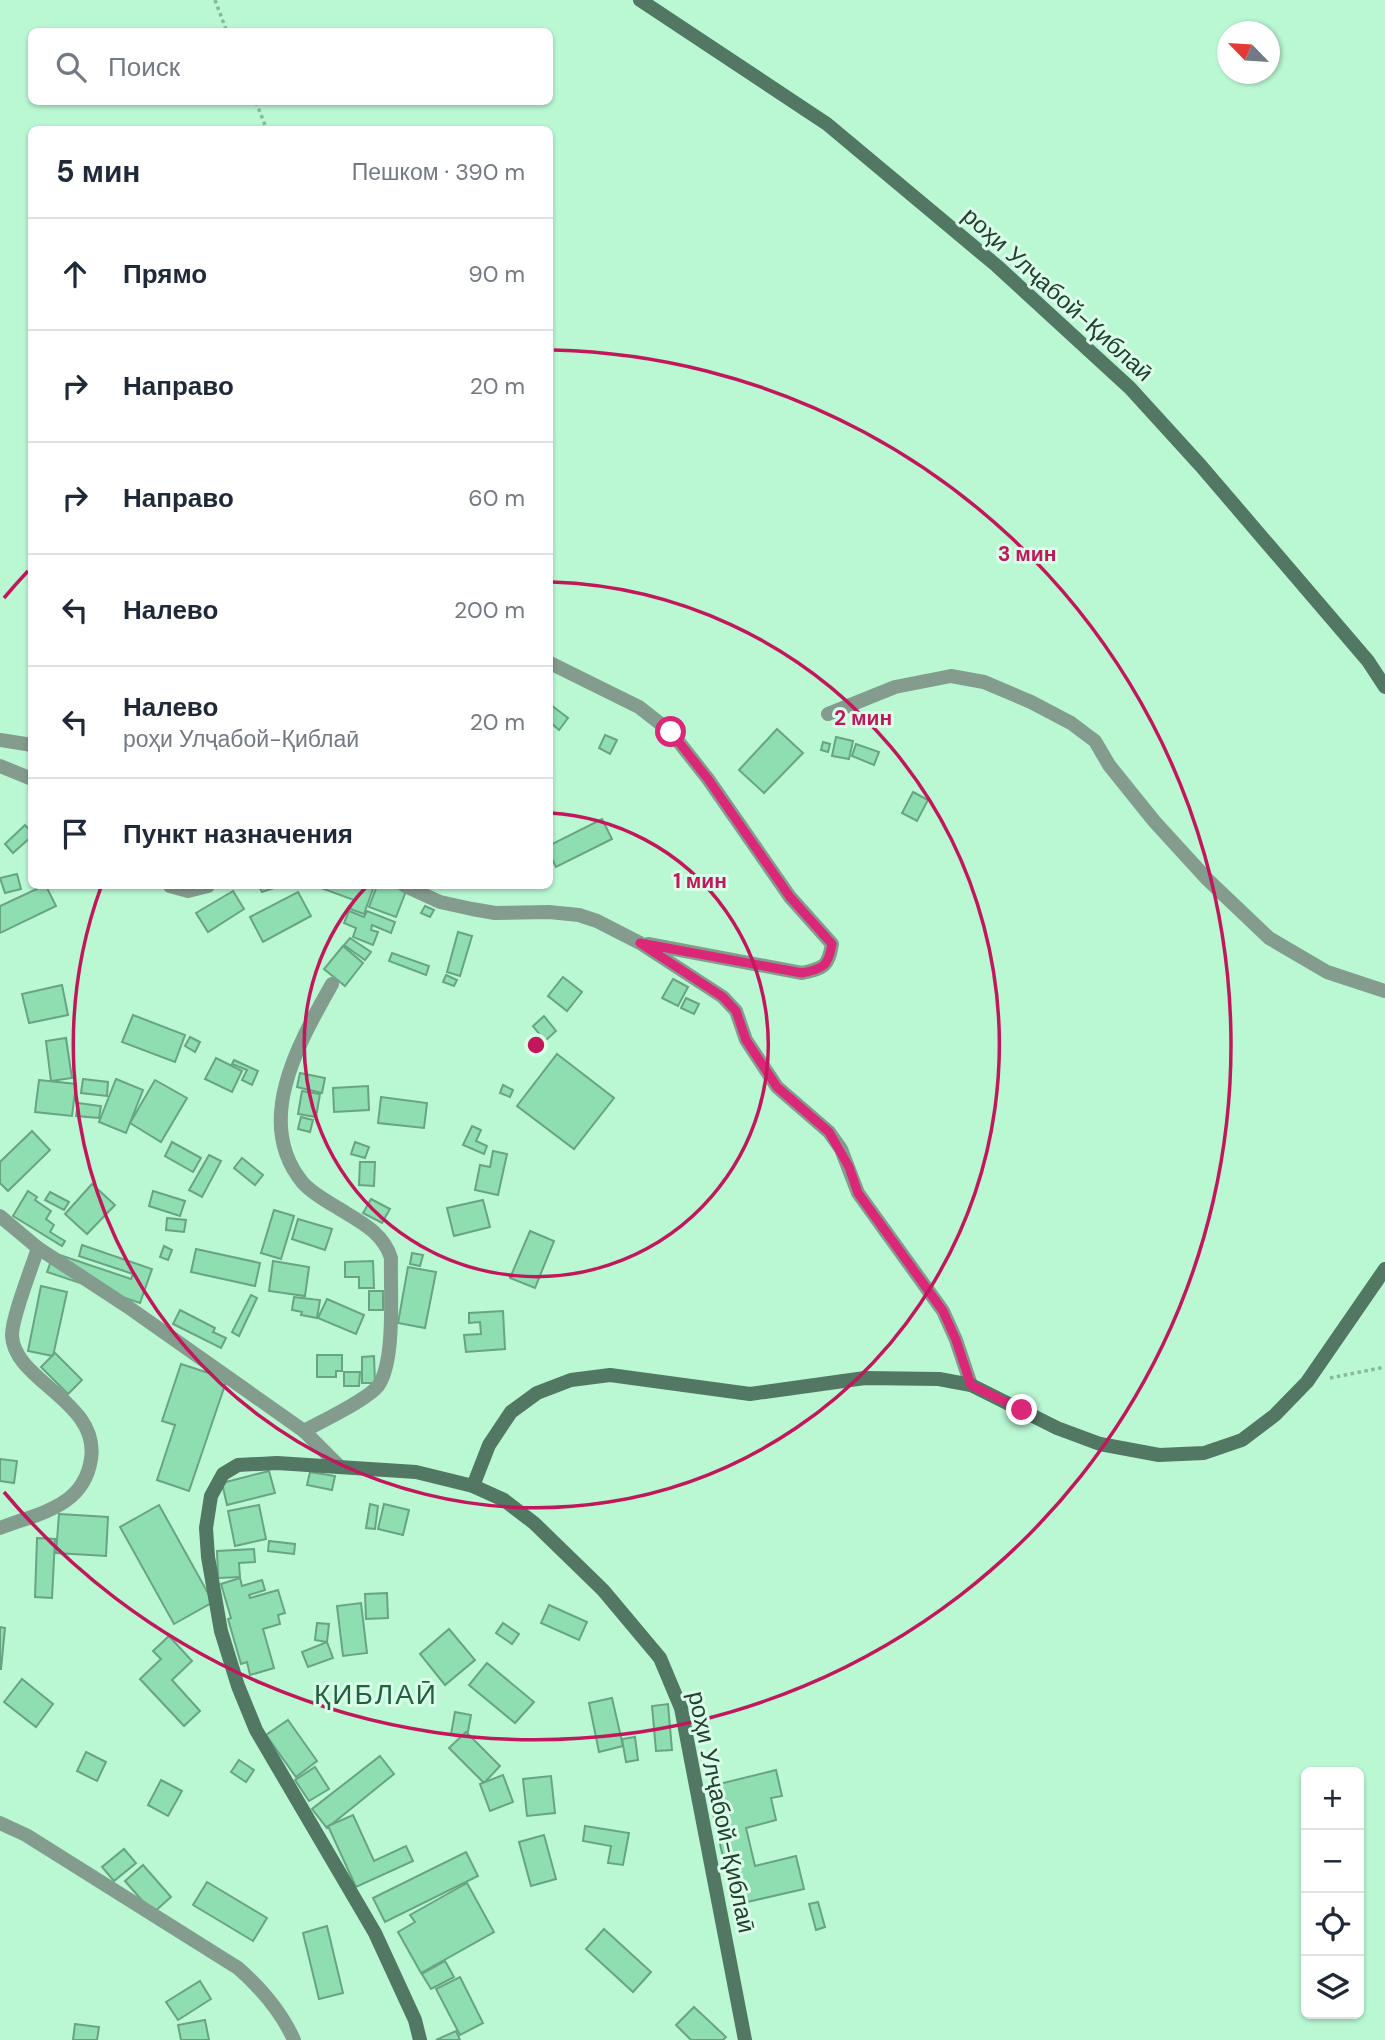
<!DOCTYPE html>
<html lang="ru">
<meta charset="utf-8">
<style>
body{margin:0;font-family:"DM Sans",sans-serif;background:#f6f6f7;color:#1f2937}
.controls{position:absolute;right:21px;bottom:21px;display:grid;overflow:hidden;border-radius:10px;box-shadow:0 2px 5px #0004}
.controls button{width:63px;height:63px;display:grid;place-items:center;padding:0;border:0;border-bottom:2px solid #e0e1e3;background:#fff;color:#1f2937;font:35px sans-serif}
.compass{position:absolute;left:1217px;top:21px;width:63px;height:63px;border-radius:50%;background:#fff;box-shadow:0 2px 5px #0004;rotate:295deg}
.stop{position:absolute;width:21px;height:21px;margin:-16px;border:5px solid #db2777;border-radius:50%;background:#fff}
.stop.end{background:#db2777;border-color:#fff;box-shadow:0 2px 7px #0008}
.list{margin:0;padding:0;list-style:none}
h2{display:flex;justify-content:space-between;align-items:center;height:91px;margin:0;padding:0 28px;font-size:30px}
h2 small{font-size:23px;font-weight:400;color:#747a83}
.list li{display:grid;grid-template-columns:46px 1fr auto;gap:21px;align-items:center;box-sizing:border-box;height:112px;padding:0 28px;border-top:2px solid #e0e1e3}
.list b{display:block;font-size:26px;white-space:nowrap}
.list p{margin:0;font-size:23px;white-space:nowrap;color:#747a83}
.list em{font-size:23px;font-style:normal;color:#747a83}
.icon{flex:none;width:38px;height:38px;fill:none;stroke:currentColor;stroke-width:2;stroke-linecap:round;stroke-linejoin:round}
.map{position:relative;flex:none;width:1385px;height:2040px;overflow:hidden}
.search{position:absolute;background:#fff;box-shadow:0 2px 5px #0004;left:28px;top:28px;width:525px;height:77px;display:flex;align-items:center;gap:18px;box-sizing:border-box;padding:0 24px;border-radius:10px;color:#747a83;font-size:26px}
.panel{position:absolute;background:#fff;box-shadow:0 2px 5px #0004;left:28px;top:126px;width:525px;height:763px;border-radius:10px}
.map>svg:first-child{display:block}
.building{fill:#8edeb2;stroke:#68a483;stroke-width:2}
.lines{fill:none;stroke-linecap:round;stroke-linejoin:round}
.path{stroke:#87b99c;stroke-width:3.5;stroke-dasharray:3.5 3.5;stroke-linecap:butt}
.street{stroke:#839c8d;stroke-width:14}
.secondary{stroke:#527762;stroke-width:14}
.route{stroke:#db2777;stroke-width:9}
.ring{fill:none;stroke:#c2185b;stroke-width:3.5}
.labels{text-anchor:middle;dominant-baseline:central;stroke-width:6;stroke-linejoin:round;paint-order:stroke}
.street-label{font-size:24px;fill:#253e30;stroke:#daffe9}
.quarter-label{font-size:28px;letter-spacing:2px;fill:#236042;stroke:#daffe9}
.centre{fill:#c2185b;stroke:#daffe9;stroke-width:3.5}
.ring-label{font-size:21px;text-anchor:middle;font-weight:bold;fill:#c2185b;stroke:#daffe9;stroke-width:6;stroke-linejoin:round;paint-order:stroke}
</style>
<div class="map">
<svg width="1385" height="2040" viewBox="0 0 1385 2040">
<rect width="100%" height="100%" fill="#baf8d4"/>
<g class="building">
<path d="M551 705 568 718 559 730 550 722Z"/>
<path d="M777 729 803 753 764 793 739 770Z"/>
<path d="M605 735 617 740 610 754 599 748Z"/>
<path d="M836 737 853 741 849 759 832 756Z"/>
<path d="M823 742 830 744 828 752 821 750Z"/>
<path d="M856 744 879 752 874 765 852 756Z"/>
<path d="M913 792 928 800 917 821 902 813Z"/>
<path d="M602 819 612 839 556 867 550 855V845Z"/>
<path d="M25 825 32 833V836L13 853 5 844Z"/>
<path d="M17 874 21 889 5 893 0 878Z"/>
<path d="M43 886H46L56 906 0 933V906Z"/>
<path d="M259 886H280L262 892Z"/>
<path d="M322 886H374L364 914 350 909 354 900 321 888Z"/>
<path d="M377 886H392L406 891 396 917 369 907Z"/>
<path d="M233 891 244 909 208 932 196 913Z"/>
<path d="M298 892 311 916 263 942 250 917Z"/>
<path d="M425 906 434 910 430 917 421 913Z"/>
<path d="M349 911 364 917 367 911 395 922 391 933 372 925 371 930 378 932 373 945 353 937 356 928 344 923Z"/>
<path d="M458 932 472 936 460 976 447 972Z"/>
<path d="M350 938 371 952 365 960 344 945Z"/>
<path d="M343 946 363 963 345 986 324 969Z"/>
<path d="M392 953 429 966 426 975 389 961Z"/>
<path d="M446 975 457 980 454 986 443 982Z"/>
<path d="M563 977 582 992 567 1011 548 996Z"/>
<path d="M673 979 688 987 678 1006 662 998Z"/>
<path d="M62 985 68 1015 29 1023 22 994Z"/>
<path d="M686 998 699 1004 694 1014 681 1008Z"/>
<path d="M133 1015 185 1035 175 1062 122 1042Z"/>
<path d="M544 1016 556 1031 545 1041 533 1026Z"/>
<path d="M190 1037 200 1042 195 1052 185 1046Z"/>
<path d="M66 1038 72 1078 51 1081 46 1041Z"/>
<path d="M557 1054 614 1098 574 1149 517 1106Z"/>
<path d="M216 1058 242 1071 232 1092 205 1079Z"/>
<path d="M234 1060 258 1071 252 1085 242 1080 247 1070 232 1064Z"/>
<path d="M300 1073 325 1078 322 1093 297 1087Z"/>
<path d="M83 1079 108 1082 107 1096 81 1093Z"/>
<path d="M116 1079 143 1090 126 1133 99 1122Z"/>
<path d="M39 1080 76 1084 72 1116 35 1112Z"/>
<path d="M155 1080 187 1098 161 1142 130 1123Z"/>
<path d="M503 1085 513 1090 510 1097 500 1093Z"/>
<path d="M368 1086 369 1110 334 1112 333 1088Z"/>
<path d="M302 1091 320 1094 316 1117 298 1114Z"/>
<path d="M381 1097 427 1103 424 1128 378 1123Z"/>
<path d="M78 1103 101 1106 99 1118 76 1116Z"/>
<path d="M301 1117 313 1120 310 1132 298 1129Z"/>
<path d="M472 1126 481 1130 476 1141 487 1146 484 1154 463 1145Z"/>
<path d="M32 1131 50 1150 8 1191 0 1183V1162Z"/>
<path d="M172 1142 201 1158 193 1172 165 1156Z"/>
<path d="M355 1142 369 1147 365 1158 351 1154Z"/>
<path d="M493 1151 507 1154 498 1195 475 1190 480 1165 490 1167Z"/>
<path d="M209 1155 221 1161 202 1197 189 1190Z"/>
<path d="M242 1158 263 1175 255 1185 234 1168Z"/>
<path d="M360 1162H375L374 1186 359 1185Z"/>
<path d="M92 1184 115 1205 87 1234 65 1214Z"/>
<path d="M28 1191 37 1197 35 1200 51 1211 46 1219 54 1225 50 1232 65 1241 62 1246 13 1216Z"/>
<path d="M153 1191 185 1201 180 1216 149 1206Z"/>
<path d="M50 1192 69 1202 64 1210 45 1200Z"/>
<path d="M371 1199 390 1209 382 1223 363 1213Z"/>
<path d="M483 1200 490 1227 454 1236 447 1208Z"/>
<path d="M274 1210 294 1216 281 1259 261 1253Z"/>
<path d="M167 1218 186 1220 184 1232 166 1230Z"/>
<path d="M298 1219 332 1229 325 1250 292 1239Z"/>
<path d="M530 1231 554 1241 535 1288 510 1278Z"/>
<path d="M82 1245 152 1269 140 1303 47 1272 54 1253 131 1279 133 1274 79 1256Z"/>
<path d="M164 1246 172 1250 168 1260 160 1257Z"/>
<path d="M196 1249 260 1263 255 1286 191 1272Z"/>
<path d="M412 1253 423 1255 420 1266 410 1264Z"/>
<path d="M273 1261 309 1267 305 1296 269 1291Z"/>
<path d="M373 1261 374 1288H359V1277H345V1262Z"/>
<path d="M408 1267 436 1272 425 1328 398 1323Z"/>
<path d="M41 1286 67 1292 53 1356 28 1351Z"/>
<rect x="369" y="1291" width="14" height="19"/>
<path d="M251 1295 257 1298 239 1336 232 1332Z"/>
<path d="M294 1297 320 1300 317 1318 301 1315 302 1312 292 1310Z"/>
<path d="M327 1299 364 1315 356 1334 318 1318Z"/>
<path d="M180 1310 215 1328 213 1332 226 1338 221 1348 173 1324Z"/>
<path d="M503 1311 505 1349 466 1352 464 1335 481 1334 480 1322 469 1323V1313Z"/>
<path d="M55 1353 82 1380 68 1394 41 1367Z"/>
<path d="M317 1355H342V1371H336V1377H317Z"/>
<path d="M374 1356 375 1383H362V1357Z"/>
<path d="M181 1364 227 1379 189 1491 157 1480 175 1425 162 1421Z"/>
<path d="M344 1372H360L359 1386H344Z"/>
<path d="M0 1459 17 1461 14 1483 0 1481Z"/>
<path d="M269 1471 275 1493 227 1505 222 1483Z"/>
<path d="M310 1472 335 1476 332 1490 307 1485Z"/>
<path d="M370 1504 378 1506 375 1529 366 1528Z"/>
<path d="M384 1504 409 1510 403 1535 378 1529Z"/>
<path d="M159 1505 213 1602 174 1624 120 1527Z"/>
<path d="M259 1505 266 1539 235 1546 228 1511Z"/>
<path d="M59 1514 108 1517 106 1556 56 1553Z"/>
<path d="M37 1538 55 1539 52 1598 35 1597Z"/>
<path d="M269 1541 295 1544 294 1554 268 1551Z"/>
<path d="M254 1549 255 1562 239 1563 240 1577 218 1578 217 1551Z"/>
<path d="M240 1578 242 1586 262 1580 265 1590 249 1595 250 1598 278 1590 285 1613 278 1615 280 1624 263 1629 274 1668 250 1675 247 1662 241 1664 228 1619 231 1618 221 1584Z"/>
<path d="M387 1593 388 1618 366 1619 365 1594Z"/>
<path d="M361 1603 367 1653 343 1656 337 1606Z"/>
<path d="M549 1605 587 1622 579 1640 541 1623Z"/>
<path d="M317 1623 329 1624 327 1642 315 1640Z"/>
<path d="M503 1623 519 1634 512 1644 496 1633Z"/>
<path d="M0 1627 5 1628 1 1669H0Z"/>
<path d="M449 1629 475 1660 445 1685 420 1654Z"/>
<path d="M169 1636 192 1661 172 1680 200 1711 184 1726 140 1679 161 1659 153 1651Z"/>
<path d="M327 1642 333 1658 308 1667 302 1652Z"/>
<path d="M487 1663 534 1702 515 1723 469 1685Z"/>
<path d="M22 1679 53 1704 36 1727 4 1702Z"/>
<path d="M612 1698 623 1746 599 1752 589 1703Z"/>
<path d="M668 1704 672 1750 656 1751 652 1706Z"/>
<path d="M455 1712 471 1715 467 1737 451 1734Z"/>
<path d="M288 1720 317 1761 296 1777 266 1735Z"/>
<path d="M466 1732 500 1766 484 1783 449 1748Z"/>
<path d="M635 1737 638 1760 626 1762 622 1739Z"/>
<path d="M86 1752 106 1762 97 1781 77 1771Z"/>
<path d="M380 1756 394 1774 327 1828 312 1809Z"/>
<path d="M239 1760 254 1770 246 1782 231 1772Z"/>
<path d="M315 1767 329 1789 309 1801 295 1780Z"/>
<path d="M776 1770 782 1796 771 1798 776 1820 746 1828 755 1866 796 1856 804 1889 734 1905 707 1787Z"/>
<path d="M503 1775 513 1802 490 1811 480 1784Z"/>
<path d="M551 1776 555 1813 527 1816 523 1779Z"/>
<path d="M161 1780 182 1791 168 1816 148 1805Z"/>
<path d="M353 1815 374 1861 406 1846 413 1861 356 1887 328 1826Z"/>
<path d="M585 1826 629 1833 623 1865 608 1863 611 1846 583 1841Z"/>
<path d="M544 1835 556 1879 531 1886 519 1842Z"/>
<path d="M124 1849 136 1863 114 1881 102 1867Z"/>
<path d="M466 1852 478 1876 385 1922 373 1898Z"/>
<path d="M143 1865 171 1897 153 1913 125 1881Z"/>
<path d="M207 1882 267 1918 253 1941 193 1905Z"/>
<path d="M467 1883 494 1932 421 1973 398 1932 415 1922 410 1915Z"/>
<path d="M818 1902 825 1927 816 1930 809 1904Z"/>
<path d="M327 1926 343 1993 319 1999 303 1933Z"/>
<path d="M604 1929 651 1972 633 1992 586 1949Z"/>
<path d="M445 1961 454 1977 431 1989 422 1974Z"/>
<path d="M460 1977 483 2023 460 2035 436 1989Z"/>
<path d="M200 1981 211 1999 178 2020 166 2002Z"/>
<path d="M694 2007 726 2037 723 2040H691L676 2025Z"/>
<path d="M205 2020 209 2040H181L178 2025Z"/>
<path d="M75 2024 99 2027 97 2040H73Z"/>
<path d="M456 2031 460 2040H436Z"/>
</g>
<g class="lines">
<g class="path">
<path d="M215 0 227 32"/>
<path d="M256 102 267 130"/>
<path d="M1330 1378 1385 1367"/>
</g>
<g class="street">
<path d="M550 663 639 707 671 732 708 779 790 897 832 944C828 967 824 968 802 973L648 944"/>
<path d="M828 714 895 687 951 676 984 682 1031 702 1071 723 1095 741 1109 765 1154 821 1207 879 1269 938 1327 972 1385 991"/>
<path d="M0 740 32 745"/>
<path d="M0 766 32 779"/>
<path d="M170 886 188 891 208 886"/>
<path d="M405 886 440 902 472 909 495 913 549 912 579 915 597 921 640 943 723 997 736 1011 746 1040 777 1087 829 1132 841 1149 858 1193 943 1311 956 1340 971 1385"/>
<path d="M0 1216 38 1248 131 1309 304 1431 339 1466"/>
<path d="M304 1431C322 1421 367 1400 378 1386 396 1361 390 1289 391 1258 383 1232 359 1221 338 1208 326 1201 312 1193 303 1183 252 1122 300 1041 332 984"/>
<path d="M0 1528C39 1513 84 1507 91 1459 100 1401 13 1381 12 1335 12 1317 32 1267 38 1248"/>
<path d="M0 1823 26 1835 238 1968C262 1989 281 2011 294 2040"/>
</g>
<g class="secondary">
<path d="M640 0 827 124 997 266 1130 388 1201 466 1368 661 1385 687"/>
<path d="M473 1486 489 1445 511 1412 537 1393 571 1380 610 1375 750 1394 865 1378 939 1379 971 1385 1057 1428 1100 1444 1159 1455 1204 1453 1242 1440 1275 1415 1307 1382 1385 1269"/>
<path d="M420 2040 415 2020 375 1933 256 1730 238 1686 221 1631 208 1557 206 1528 211 1496 223 1474 238 1465 277 1463 416 1472 473 1486 504 1500 534 1523 603 1590 660 1658 681 1708 745 2040"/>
</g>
</g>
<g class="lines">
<path class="route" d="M671 732 708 779 790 897 832 944C828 967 824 968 802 973L640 943 723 997 736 1011 746 1040 777 1087 829 1132 849 1167 858 1193 943 1311 956 1340 971 1385 1022 1410"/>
</g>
<g class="ring">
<path d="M550 813A232 232 0 1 1 366 887"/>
<path d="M552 582A463 463 0 1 1 101 887"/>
<path d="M4 598A695 695 0 0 1 28 571M554 350A695 695 0 1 1 4 1492"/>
</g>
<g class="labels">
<g class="street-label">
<text transform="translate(1058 294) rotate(42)">роҳи Улҷабой-Қиблаӣ</text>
<text transform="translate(722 1812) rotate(78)">роҳи Улҷабой-Қиблаӣ</text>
</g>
<g class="quarter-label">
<text x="376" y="1694">ҚИБЛАӢ</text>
</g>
</g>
<circle cx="536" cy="1045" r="10" class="centre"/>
<g class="ring-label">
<text x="1027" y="561">3 мин</text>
<text x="863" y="725">2 мин</text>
<text x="700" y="888">1 мин</text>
</g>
</svg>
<div class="controls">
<button>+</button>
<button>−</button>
<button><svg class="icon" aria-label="locate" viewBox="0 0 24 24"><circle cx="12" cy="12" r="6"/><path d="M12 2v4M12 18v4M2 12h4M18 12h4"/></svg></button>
<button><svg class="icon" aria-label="layers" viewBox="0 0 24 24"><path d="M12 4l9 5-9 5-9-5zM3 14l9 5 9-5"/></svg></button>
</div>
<svg class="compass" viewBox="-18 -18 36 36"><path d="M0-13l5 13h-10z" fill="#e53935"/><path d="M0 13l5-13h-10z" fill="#747a83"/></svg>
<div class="stop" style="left:671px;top:732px"></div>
<div class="stop end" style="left:1022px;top:1410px"></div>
<div class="search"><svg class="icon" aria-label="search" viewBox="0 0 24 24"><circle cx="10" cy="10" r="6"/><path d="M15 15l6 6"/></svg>Поиск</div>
<section class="panel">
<h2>5 мин<small>Пешком · 390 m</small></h2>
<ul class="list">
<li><svg class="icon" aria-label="ahead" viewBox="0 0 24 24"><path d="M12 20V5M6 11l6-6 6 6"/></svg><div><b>Прямо</b></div><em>90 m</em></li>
<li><svg class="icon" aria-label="right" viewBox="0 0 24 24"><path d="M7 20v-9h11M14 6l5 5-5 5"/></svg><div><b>Направо</b></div><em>20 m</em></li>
<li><svg class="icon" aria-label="right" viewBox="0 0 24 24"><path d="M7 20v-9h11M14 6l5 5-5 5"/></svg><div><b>Направо</b></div><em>60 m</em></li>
<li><svg class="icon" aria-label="left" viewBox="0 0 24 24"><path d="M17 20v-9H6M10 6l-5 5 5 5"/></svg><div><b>Налево</b></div><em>200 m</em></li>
<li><svg class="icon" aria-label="left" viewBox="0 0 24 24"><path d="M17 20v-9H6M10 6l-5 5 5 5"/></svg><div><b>Налево</b><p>роҳи Улҷабой-Қиблаӣ</p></div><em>20 m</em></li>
<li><svg class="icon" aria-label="arrive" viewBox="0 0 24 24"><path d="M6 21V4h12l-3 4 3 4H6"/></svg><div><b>Пункт назначения</b></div></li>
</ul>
</section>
</div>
